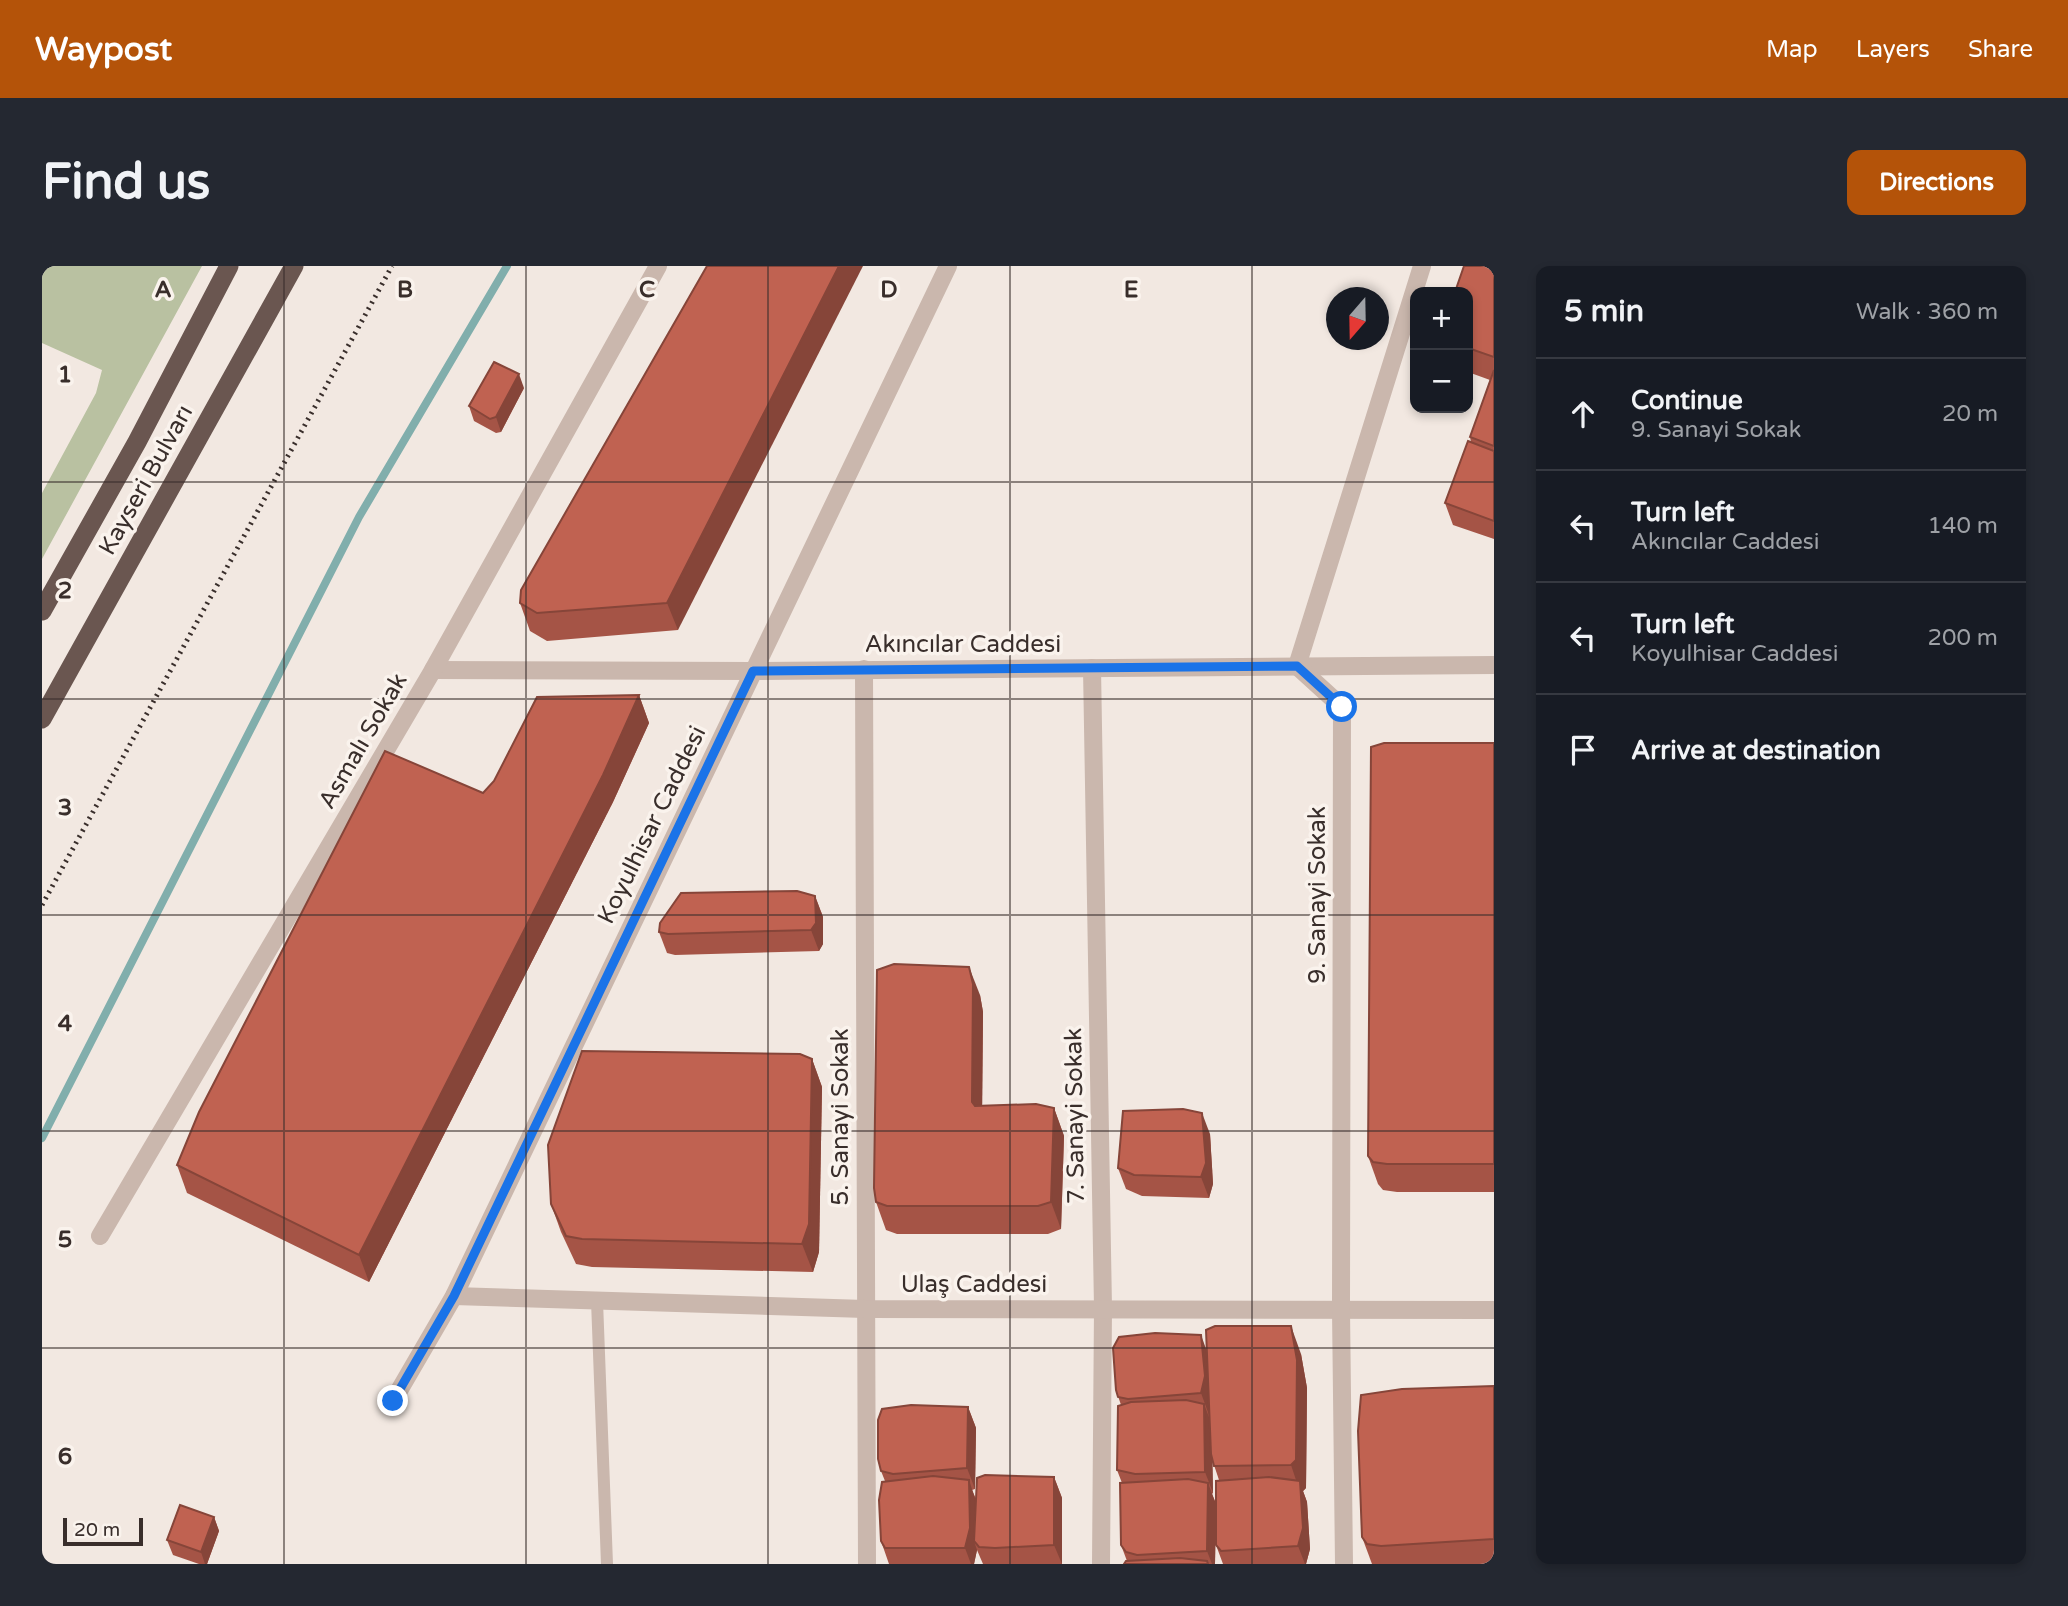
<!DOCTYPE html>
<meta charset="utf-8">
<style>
body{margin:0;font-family:"Varela Round",sans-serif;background:#242831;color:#f1f3f6}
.controls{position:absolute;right:21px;top:21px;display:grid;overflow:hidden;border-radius:14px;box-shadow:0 4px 10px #0003}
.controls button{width:63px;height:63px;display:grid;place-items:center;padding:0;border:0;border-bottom:2px solid #363941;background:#171b24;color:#f1f3f6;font:35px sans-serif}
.compass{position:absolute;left:1284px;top:21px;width:63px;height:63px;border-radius:50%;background:#171b24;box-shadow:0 4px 10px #0003;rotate:200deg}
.scale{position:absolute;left:21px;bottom:18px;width:80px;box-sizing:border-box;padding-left:7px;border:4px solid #392e2b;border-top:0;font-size:19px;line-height:24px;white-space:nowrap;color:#392e2b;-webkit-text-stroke:5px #faf3ed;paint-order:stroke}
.stop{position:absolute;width:21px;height:21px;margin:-16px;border:5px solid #1a73e8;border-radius:50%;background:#fff}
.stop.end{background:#1a73e8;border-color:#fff;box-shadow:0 2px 7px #0008}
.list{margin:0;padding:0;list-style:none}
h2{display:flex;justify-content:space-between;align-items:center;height:91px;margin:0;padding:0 28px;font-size:30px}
h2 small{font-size:23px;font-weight:400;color:#9ea1a6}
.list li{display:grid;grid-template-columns:46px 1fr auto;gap:21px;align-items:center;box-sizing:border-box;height:112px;padding:0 28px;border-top:2px solid #363941}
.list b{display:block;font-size:26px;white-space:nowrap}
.list p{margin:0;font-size:23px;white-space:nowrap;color:#9ea1a6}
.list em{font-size:23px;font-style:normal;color:#9ea1a6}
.icon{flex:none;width:38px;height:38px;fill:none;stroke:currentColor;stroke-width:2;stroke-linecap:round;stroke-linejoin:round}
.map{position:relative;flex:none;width:1452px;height:1298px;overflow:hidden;border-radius:14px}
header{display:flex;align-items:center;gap:42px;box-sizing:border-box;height:98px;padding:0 35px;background:#b45309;color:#fff}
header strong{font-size:33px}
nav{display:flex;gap:38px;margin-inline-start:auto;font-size:24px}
.intro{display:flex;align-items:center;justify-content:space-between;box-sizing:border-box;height:168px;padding:0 42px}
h1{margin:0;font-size:49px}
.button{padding:18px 32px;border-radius:14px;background:#b45309;color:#fff;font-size:24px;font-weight:700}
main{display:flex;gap:42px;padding:0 42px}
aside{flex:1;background:#171b24;border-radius:14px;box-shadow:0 4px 10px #0003}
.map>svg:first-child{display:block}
.green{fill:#b9c1a1}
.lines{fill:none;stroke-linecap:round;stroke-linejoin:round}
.stream{stroke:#81aeac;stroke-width:8}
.service{stroke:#cab7ad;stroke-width:12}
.minor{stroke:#cab7ad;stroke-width:18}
.trunk{stroke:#6a5650;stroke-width:19}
.rail{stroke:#392e2b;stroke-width:5;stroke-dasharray:2 5;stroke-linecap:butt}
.wall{fill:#a55446}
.shaded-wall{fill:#864539}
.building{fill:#c06251;stroke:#864539;stroke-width:2}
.route{stroke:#1a73e8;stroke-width:9}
.grid{fill:none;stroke:#392e2b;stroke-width:2;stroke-opacity:0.55}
.labels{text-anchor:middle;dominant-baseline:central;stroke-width:7;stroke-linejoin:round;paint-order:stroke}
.street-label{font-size:24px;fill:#392e2b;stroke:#faf3ed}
.grid-label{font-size:23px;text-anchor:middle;font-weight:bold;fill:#392e2b;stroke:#faf3ed;stroke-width:7;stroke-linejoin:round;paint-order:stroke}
</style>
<header>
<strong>Waypost</strong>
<nav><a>Map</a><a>Layers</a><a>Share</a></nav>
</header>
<div class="intro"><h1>Find us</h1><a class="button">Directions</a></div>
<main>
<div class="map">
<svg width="1452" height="1298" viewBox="0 0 1452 1298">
<rect width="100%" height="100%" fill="#f2e8e1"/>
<path class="green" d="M0 0H160L0 293V227L54 127 60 104 0 77Z"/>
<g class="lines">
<path class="stream" d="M0 872 317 251 465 0"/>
<path class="service" d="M555 1035 565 1298"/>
<g class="minor">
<path d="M1050 402 1061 1042 1059 1298"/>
<path d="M822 403 825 1298"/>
<path d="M391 404 711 405 1452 399"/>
<path d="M58 970 391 404 616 0"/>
<path d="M412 1030 823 1043 1452 1044"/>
<path d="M351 1135 412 1030 906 0"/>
<path d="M1302 1298 1299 1044 1300 441 1255 400 1380 0"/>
</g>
<g class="trunk">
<path d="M0 345 95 176 187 0"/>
<path d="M0 453 252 0"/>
</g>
<path class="rail" d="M0 639 350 0"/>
</g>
<g class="wall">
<path d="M665 0 636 364 505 375 488 365 478 337Z"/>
<path d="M1452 0V273L1411 259 1403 237 1429 176 1428 171 1448 114 1426 106V26Z"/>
<path d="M482 122 459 166 454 167 432 155 427 140Z"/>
<path d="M597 429 607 457 571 536 327 1016 145 927 135 899Z"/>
<path d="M1452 477V926H1355L1341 924 1336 918 1326 890Z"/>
<path d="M773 630 781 651V678L777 685 633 689 625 687 617 666Z"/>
<path d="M938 729 941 746 940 840 1012 842 1022 870 1019 963 1006 968H855L844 964 834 936Z"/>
<path d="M770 793 780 821 777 986 771 1006 550 1001 534 998 519 966 509 938Z"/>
<path d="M1168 868 1171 918 1167 932 1100 930 1084 923 1076 902Z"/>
<path d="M1165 1085 1259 1088 1265 1122 1264 1222 1261 1225 1265 1236 1268 1283 1264 1298H1181L1174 1279 1177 1214 1170 1193 1171 1227 1170 1228 1174 1238 1173 1298H1082L1085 1295 1079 1279 1080 1217 1075 1204 1079 1139 1074 1124Z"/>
<path d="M1452 1120V1298H1330L1320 1271Z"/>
<path d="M926 1141 934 1162 933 1223 930 1224 934 1233 1012 1211 1020 1232V1298H941L935 1284 932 1298H847L839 1275 843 1215 839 1205Z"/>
<path d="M172 1251 177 1265 165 1298H157L131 1289 125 1274Z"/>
</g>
<g class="shaded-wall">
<path d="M797 0H821L636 364 625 337Z"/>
<path d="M477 108 482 122 459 166 454 151Z"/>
<path d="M597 429 607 457 571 536 327 1016 317 989Z"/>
<path d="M773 630 781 651V678L777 685 769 664Z"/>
<path d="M927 701 938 729 941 746 940 863 930 836Z"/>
<path d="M770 793 780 821 777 986 771 1006 760 978Z"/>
<path d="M1012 842 1022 870 1019 963 1009 936Z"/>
<path d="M1160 847 1168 868 1171 918 1167 932 1159 911Z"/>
<path d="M1249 1060 1259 1088 1265 1122 1264 1222 1261 1225 1265 1236 1268 1283 1264 1298H1263L1256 1280 1258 1226 1249 1199Z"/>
<path d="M1159 1069 1167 1091V1149L1159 1127Z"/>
<path d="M1162 1138 1170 1159 1171 1227 1163 1206Z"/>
<path d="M926 1141 934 1162 933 1223 925 1202Z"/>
<path d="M1012 1211 1020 1232V1298L1012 1279Z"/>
<path d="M927 1214 934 1235 932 1275 935 1284 932 1298H929L923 1282Z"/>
<path d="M1166 1217 1174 1238 1173 1298H1170L1165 1285Z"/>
<path d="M172 1251 177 1265 165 1298H163L159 1286Z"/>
</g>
<g class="building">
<path d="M665 0H797L625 337 495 347 478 337 479 324Z"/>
<path d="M1422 0H1452V91L1426 82V26H1413Z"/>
<path d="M452 96 477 108 454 151 448 153 427 140Z"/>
<path d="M1452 104V180L1428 171Z"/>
<path d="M1426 175 1452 185V255L1403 237Z"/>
<path d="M597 429 561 509 317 989 135 899 157 846 343 485 441 527 452 515 495 431Z"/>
<path d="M1342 477H1452V898H1345L1331 896 1326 890 1329 481Z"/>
<path d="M755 625 773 630 774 657 769 664 626 668 617 666 618 657 639 627Z"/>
<path d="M852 698 927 701 931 718 930 836 933 840 994 838 1012 842 1009 936 996 940H845L834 936 832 922 835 704Z"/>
<path d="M540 785 758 788 770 793 767 958 760 978 540 973 524 970 509 938 506 879Z"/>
<path d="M1141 843 1160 847 1164 897 1159 911 1092 909 1076 902 1081 845Z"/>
<path d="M1173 1060H1249L1255 1094 1254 1194 1249 1199 1172 1200 1169 1188 1164 1064Z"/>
<path d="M1113 1067 1159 1069 1163 1110 1159 1127 1086 1133 1076 1131 1074 1124 1071 1082 1077 1071Z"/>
<path d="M1452 1120V1273L1339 1280 1325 1278 1320 1271 1316 1165 1319 1129 1360 1123Z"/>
<path d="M1144 1134 1162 1138 1163 1206 1093 1208 1075 1204 1076 1140 1089 1136Z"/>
<path d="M869 1139 926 1141 925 1202 851 1208 839 1205 836 1193V1154L840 1143Z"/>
<path d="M943 1209 1012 1211V1279L953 1282 937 1281 932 1275 935 1212Z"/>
<path d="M891 1210 927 1214 928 1262 923 1282H843L839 1275 837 1234 840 1216Z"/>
<path d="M1227 1211 1258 1215 1261 1262 1256 1280 1179 1285 1174 1279V1215Z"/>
<path d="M1146 1213 1166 1217 1165 1285 1095 1289 1084 1286 1079 1279 1078 1217Z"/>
<path d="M138 1239 172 1251 159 1286 125 1274Z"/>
<path d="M1138 1292 1165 1295 1166 1298H1082L1084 1295Z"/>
</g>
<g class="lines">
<path class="route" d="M351 1135 412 1030 711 405 1255 400 1300 441"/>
</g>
<path class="grid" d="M242 0V1298M484 0V1298M726 0V1298M968 0V1298M1210 0V1298M0 216H1452M0 433H1452M0 649H1452M0 865H1452M0 1082H1452"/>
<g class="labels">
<g class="street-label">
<text transform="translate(104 214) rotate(-61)">Kayseri Bulvarı</text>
<text x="921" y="378">Akıncılar Caddesi</text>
<text transform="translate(321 475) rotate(-60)">Asmalı Sokak</text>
<text transform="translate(610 559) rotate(-64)">Koyulhisar Caddesi</text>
<text transform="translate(1275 629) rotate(-90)">9. Sanayi Sokak</text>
<text transform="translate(1033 850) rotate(-91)">7. Sanayi Sokak</text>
<text transform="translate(798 851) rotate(-90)">5. Sanayi Sokak</text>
<text x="932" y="1018">Ulaş Caddesi</text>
</g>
</g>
<g class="grid-label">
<text x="121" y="31">A</text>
<text x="363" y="31">B</text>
<text x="605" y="31">C</text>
<text x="847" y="31">D</text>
<text x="1089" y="31">E</text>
<text x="23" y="116">1</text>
<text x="23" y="332">2</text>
<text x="23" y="549">3</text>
<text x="23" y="765">4</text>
<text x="23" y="981">5</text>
<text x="23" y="1198">6</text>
</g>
</svg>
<div class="controls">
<button>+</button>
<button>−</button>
</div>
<svg class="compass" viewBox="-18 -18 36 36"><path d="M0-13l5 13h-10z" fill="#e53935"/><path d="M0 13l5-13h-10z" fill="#9ea1a6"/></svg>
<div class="scale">20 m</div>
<div class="stop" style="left:1300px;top:441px"></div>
<div class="stop end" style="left:351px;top:1135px"></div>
</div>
<aside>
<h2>5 min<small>Walk · 360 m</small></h2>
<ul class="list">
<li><svg class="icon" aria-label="ahead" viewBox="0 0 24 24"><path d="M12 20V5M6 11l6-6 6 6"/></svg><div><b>Continue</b><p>9. Sanayi Sokak</p></div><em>20 m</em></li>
<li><svg class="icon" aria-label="left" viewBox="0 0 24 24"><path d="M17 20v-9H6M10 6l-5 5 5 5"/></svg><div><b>Turn left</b><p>Akıncılar Caddesi</p></div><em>140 m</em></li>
<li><svg class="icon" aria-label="left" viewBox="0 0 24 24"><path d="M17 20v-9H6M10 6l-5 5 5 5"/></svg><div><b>Turn left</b><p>Koyulhisar Caddesi</p></div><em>200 m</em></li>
<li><svg class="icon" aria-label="arrive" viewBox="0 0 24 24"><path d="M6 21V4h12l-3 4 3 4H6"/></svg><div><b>Arrive at destination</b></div></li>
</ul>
</aside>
</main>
